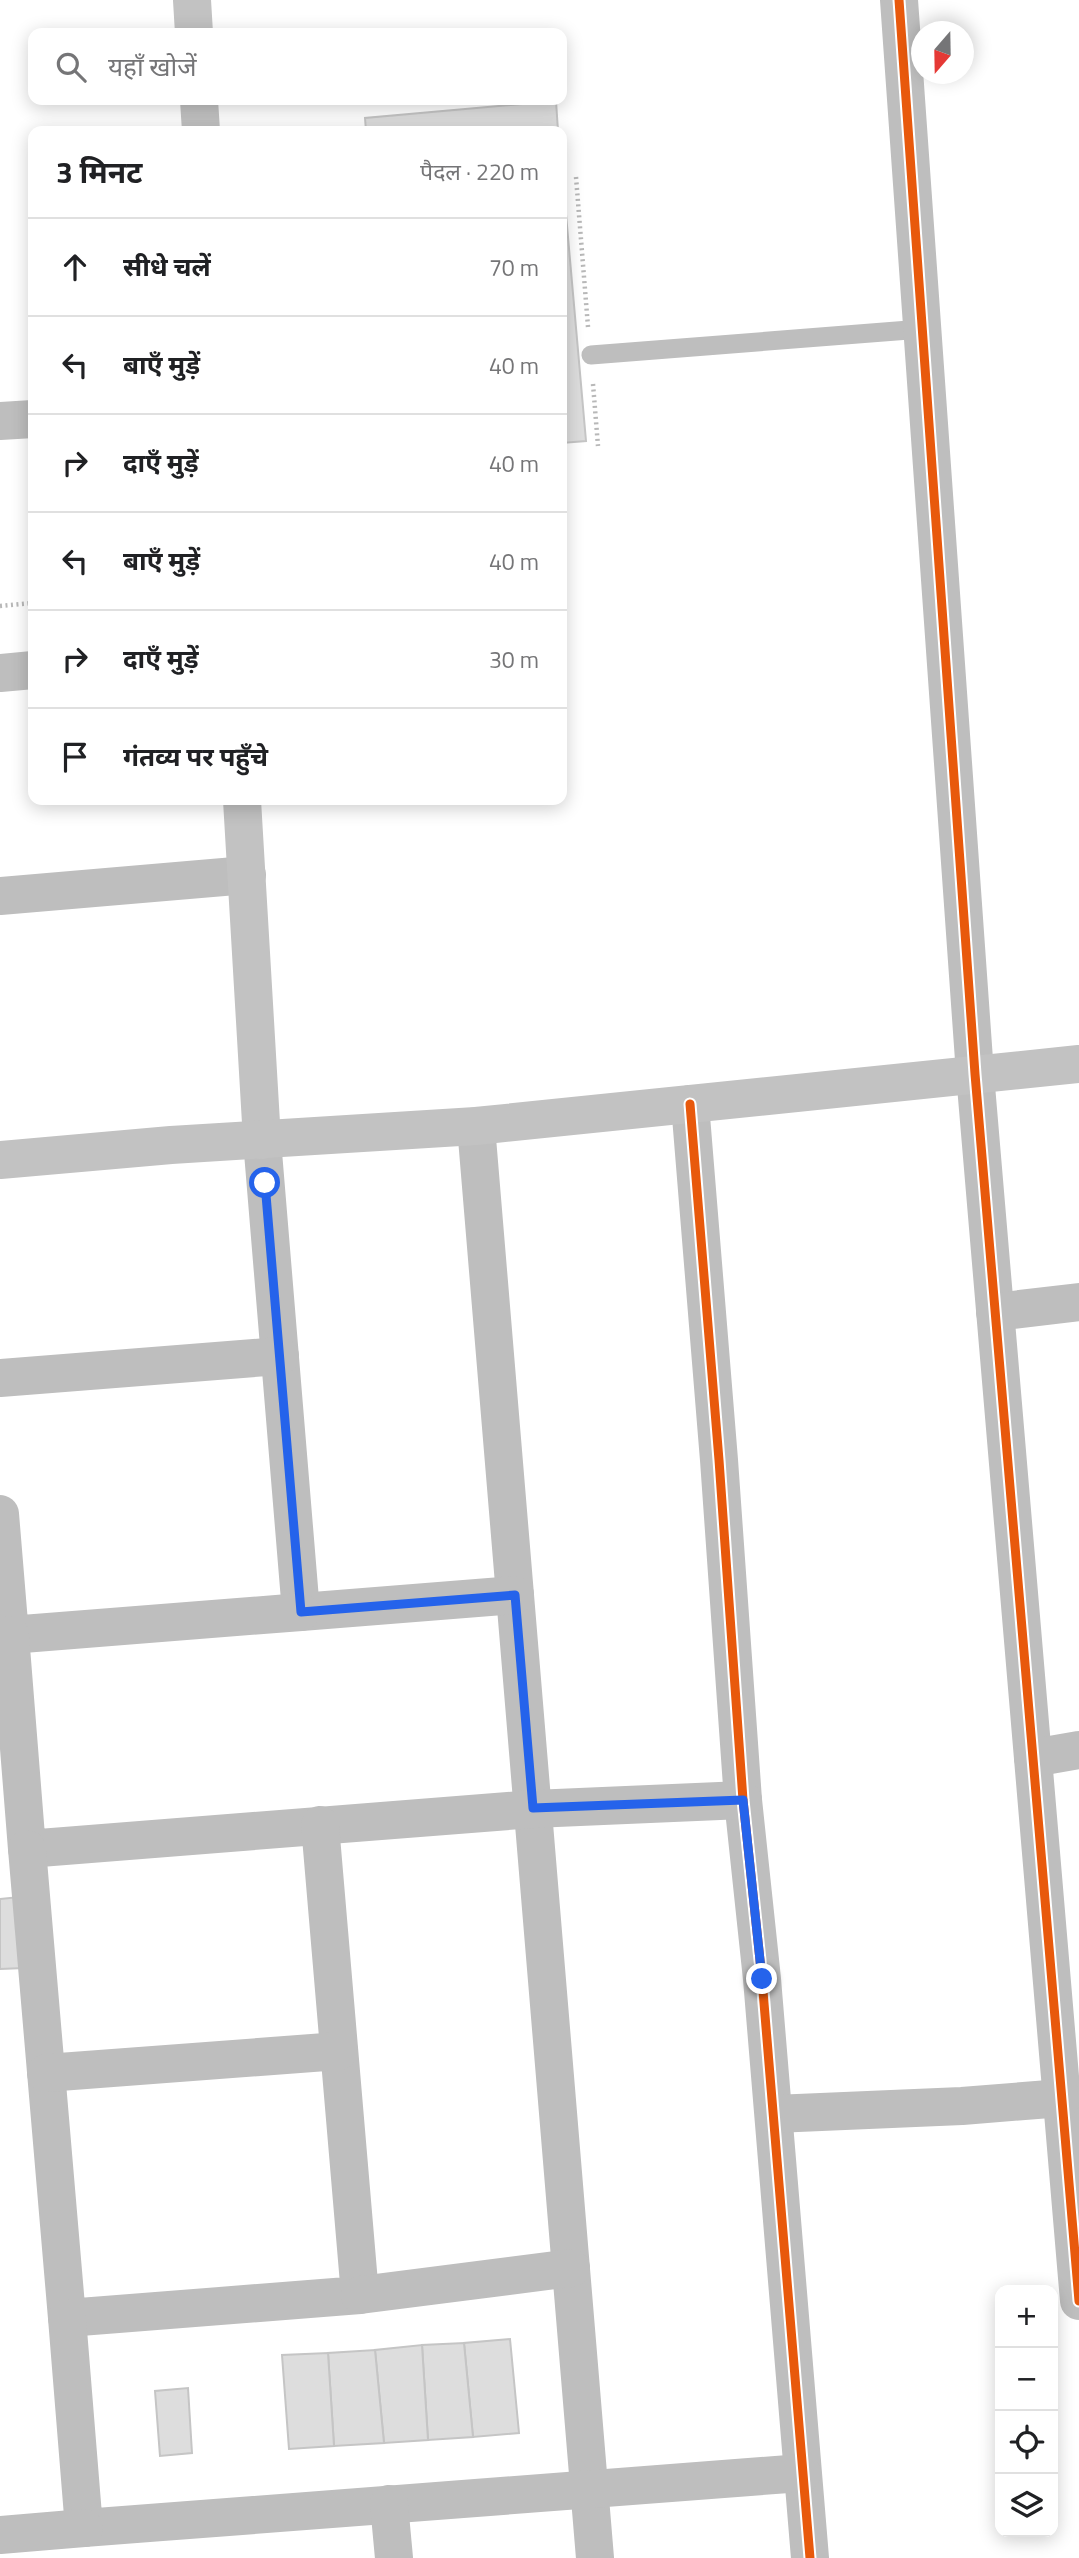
<!DOCTYPE html>
<html lang="hi">
<meta charset="utf-8">
<style>
body{margin:0;font-family:"Titillium Web","Noto Sans Devanagari",sans-serif;background:#f6f6f6;color:#202124}
.controls{position:absolute;right:21px;bottom:21px;display:grid;overflow:hidden;border-radius:14px;box-shadow:0 4px 18px #0003}
.controls button{width:63px;height:63px;display:grid;place-items:center;padding:0;border:0;border-bottom:2px solid #e0e0e0;background:#fff;color:#202124;font:35px sans-serif}
.compass{position:absolute;left:911px;top:21px;width:63px;height:63px;border-radius:50%;background:#fff;box-shadow:0 4px 18px #0003;rotate:200deg}
.stop{position:absolute;width:21px;height:21px;margin:-16px;border:5px solid #2563eb;border-radius:50%;background:#fff}
.stop.end{background:#2563eb;border-color:#fff;box-shadow:0 2px 7px #0008}
.list{margin:0;padding:0;list-style:none}
h2{display:flex;justify-content:space-between;align-items:center;height:91px;margin:0;padding:0 28px;font-size:30px}
h2 small{font-size:23px;font-weight:400;color:#757577}
.list li{display:grid;grid-template-columns:46px 1fr auto;gap:21px;align-items:center;box-sizing:border-box;height:98px;padding:0 28px;border-top:2px solid #e0e0e0}
.list b{display:block;font-size:26px;white-space:nowrap}
.list em{font-size:23px;font-style:normal;color:#757577}
.icon{flex:none;width:38px;height:38px;fill:none;stroke:currentColor;stroke-width:2;stroke-linecap:round;stroke-linejoin:round}
.map{position:relative;flex:none;width:1079px;height:2558px;overflow:hidden}
.search{position:absolute;background:#fff;box-shadow:0 4px 18px #0003;left:28px;top:28px;width:539px;height:77px;display:flex;align-items:center;gap:18px;box-sizing:border-box;padding:0 24px;border-radius:14px;color:#757577;font-size:26px}
.panel{position:absolute;background:#fff;box-shadow:0 4px 18px #0003;left:28px;top:126px;width:539px;height:679px;border-radius:14px}
.map>svg:first-child{display:block}
.building{fill:#ddd;stroke:#c5c5c5;stroke-width:2}
.lines{fill:none;stroke-linecap:round;stroke-linejoin:round}
.path{stroke:#b8b8b8;stroke-width:4.5;stroke-dasharray:2 3.5;stroke-linecap:butt}
.lane{stroke:#bebebe;stroke-width:19}
.street{stroke:#bebebe;stroke-width:38}
.secondary{stroke:#c2c2c2;stroke-width:38}
.cycleway-casing{stroke:#fff;stroke-width:13}
.cycleway{stroke:#e8590c;stroke-width:9}
.route{stroke:#2563eb;stroke-width:9}
</style>
<div class="map">
<svg width="1079" height="2558" viewBox="0 0 1079 2558">
<rect width="100%" height="100%" fill="#fff"/>
<g class="building">
<path d="M556 101 558 131H366L365 118Z"/>
<path d="M562 169 586 441 562 443Z"/>
<path d="M19 1897 24 1968 0 1969V1899Z"/>
<path d="M510 2339 519 2433 473 2437 464 2343Z"/>
<path d="M464 2343 473 2437 428 2440 422 2345Z"/>
<path d="M422 2345 428 2440 384 2443 375 2350Z"/>
<path d="M375 2350 384 2443 334 2446 328 2353Z"/>
<path d="M328 2353 334 2446 289 2449 282 2355Z"/>
<path d="M188 2388 192 2453 160 2456 155 2391Z"/>
</g>
<g class="lines">
<g class="path">
<path d="M576 177 588 327"/>
<path d="M593 384 598 446"/>
<path d="M0 606 33 603"/>
</g>
<path class="lane" d="M591 355 922 329"/>
<g class="street">
<path d="M899 0 975 1074 1079 2301"/>
<path d="M0 421 33 419"/>
<path d="M0 673 33 670"/>
<path d="M0 896 247 875"/>
<path d="M690 1104 719 1460 743 1800 762 1979 810 2558"/>
<path d="M476 1126 595 2558"/>
<path d="M262 1140 301 1612 515 1595"/>
<path d="M995 1312 1079 1302"/>
<path d="M0 1378 280 1356"/>
<path d="M0 1514 10 1635 301 1612"/>
<path d="M10 1635 27 1849 533 1809 743 1800"/>
<path d="M1033 1758 1079 1750"/>
<path d="M27 1849 67 2318 360 2295 320 1825"/>
<path d="M46 2073 339 2051"/>
<path d="M774 2114 962 2106 1062 2098"/>
<path d="M360 2295 571 2268"/>
<path d="M67 2318 84 2528 802 2473"/>
<path d="M389 2504 394 2558"/>
<path d="M0 2535 84 2528"/>
</g>
<g class="secondary">
<path d="M192 0 194 33"/>
<path d="M199 100 201 131"/>
<path d="M242 800 262 1140"/>
<path d="M0 1160 171 1145 476 1126 1079 1064"/>
</g>
<defs>
<g id="cycleway">
<path d="M899 0 975 1074 1079 2301"/>
<path d="M690 1104 719 1460 743 1800 762 1979 810 2558"/>
</g>
</defs>
<use href="#cycleway" class="cycleway-casing"/>
<use href="#cycleway" class="cycleway"/>
</g>
<g class="lines">
<path class="route" d="M265 1183 301 1612 515 1595 533 1808 743 1800 762 1979"/>
</g>
</svg>
<div class="controls">
<button>+</button>
<button>−</button>
<button><svg class="icon" aria-label="locate" viewBox="0 0 24 24"><circle cx="12" cy="12" r="6"/><path d="M12 2v4M12 18v4M2 12h4M18 12h4"/></svg></button>
<button><svg class="icon" aria-label="layers" viewBox="0 0 24 24"><path d="M12 4l9 5-9 5-9-5zM3 14l9 5 9-5"/></svg></button>
</div>
<svg class="compass" viewBox="-18 -18 36 36"><path d="M0-13l5 13h-10z" fill="#e53935"/><path d="M0 13l5-13h-10z" fill="#757577"/></svg>
<div class="stop" style="left:265px;top:1183px"></div>
<div class="stop end" style="left:762px;top:1979px"></div>
<div class="search"><svg class="icon" aria-label="search" viewBox="0 0 24 24"><circle cx="10" cy="10" r="6"/><path d="M15 15l6 6"/></svg>यहाँ खोजें</div>
<section class="panel">
<h2>3 मिनट<small>पैदल · 220 m</small></h2>
<ul class="list">
<li><svg class="icon" aria-label="ahead" viewBox="0 0 24 24"><path d="M12 20V5M6 11l6-6 6 6"/></svg><div><b>सीधे चलें</b></div><em>70 m</em></li>
<li><svg class="icon" aria-label="left" viewBox="0 0 24 24"><path d="M17 20v-9H6M10 6l-5 5 5 5"/></svg><div><b>बाएँ मुड़ें</b></div><em>40 m</em></li>
<li><svg class="icon" aria-label="right" viewBox="0 0 24 24"><path d="M7 20v-9h11M14 6l5 5-5 5"/></svg><div><b>दाएँ मुड़ें</b></div><em>40 m</em></li>
<li><svg class="icon" aria-label="left" viewBox="0 0 24 24"><path d="M17 20v-9H6M10 6l-5 5 5 5"/></svg><div><b>बाएँ मुड़ें</b></div><em>40 m</em></li>
<li><svg class="icon" aria-label="right" viewBox="0 0 24 24"><path d="M7 20v-9h11M14 6l5 5-5 5"/></svg><div><b>दाएँ मुड़ें</b></div><em>30 m</em></li>
<li><svg class="icon" aria-label="arrive" viewBox="0 0 24 24"><path d="M6 21V4h12l-3 4 3 4H6"/></svg><div><b>गंतव्य पर पहुँचे</b></div></li>
</ul>
</section>
</div>
